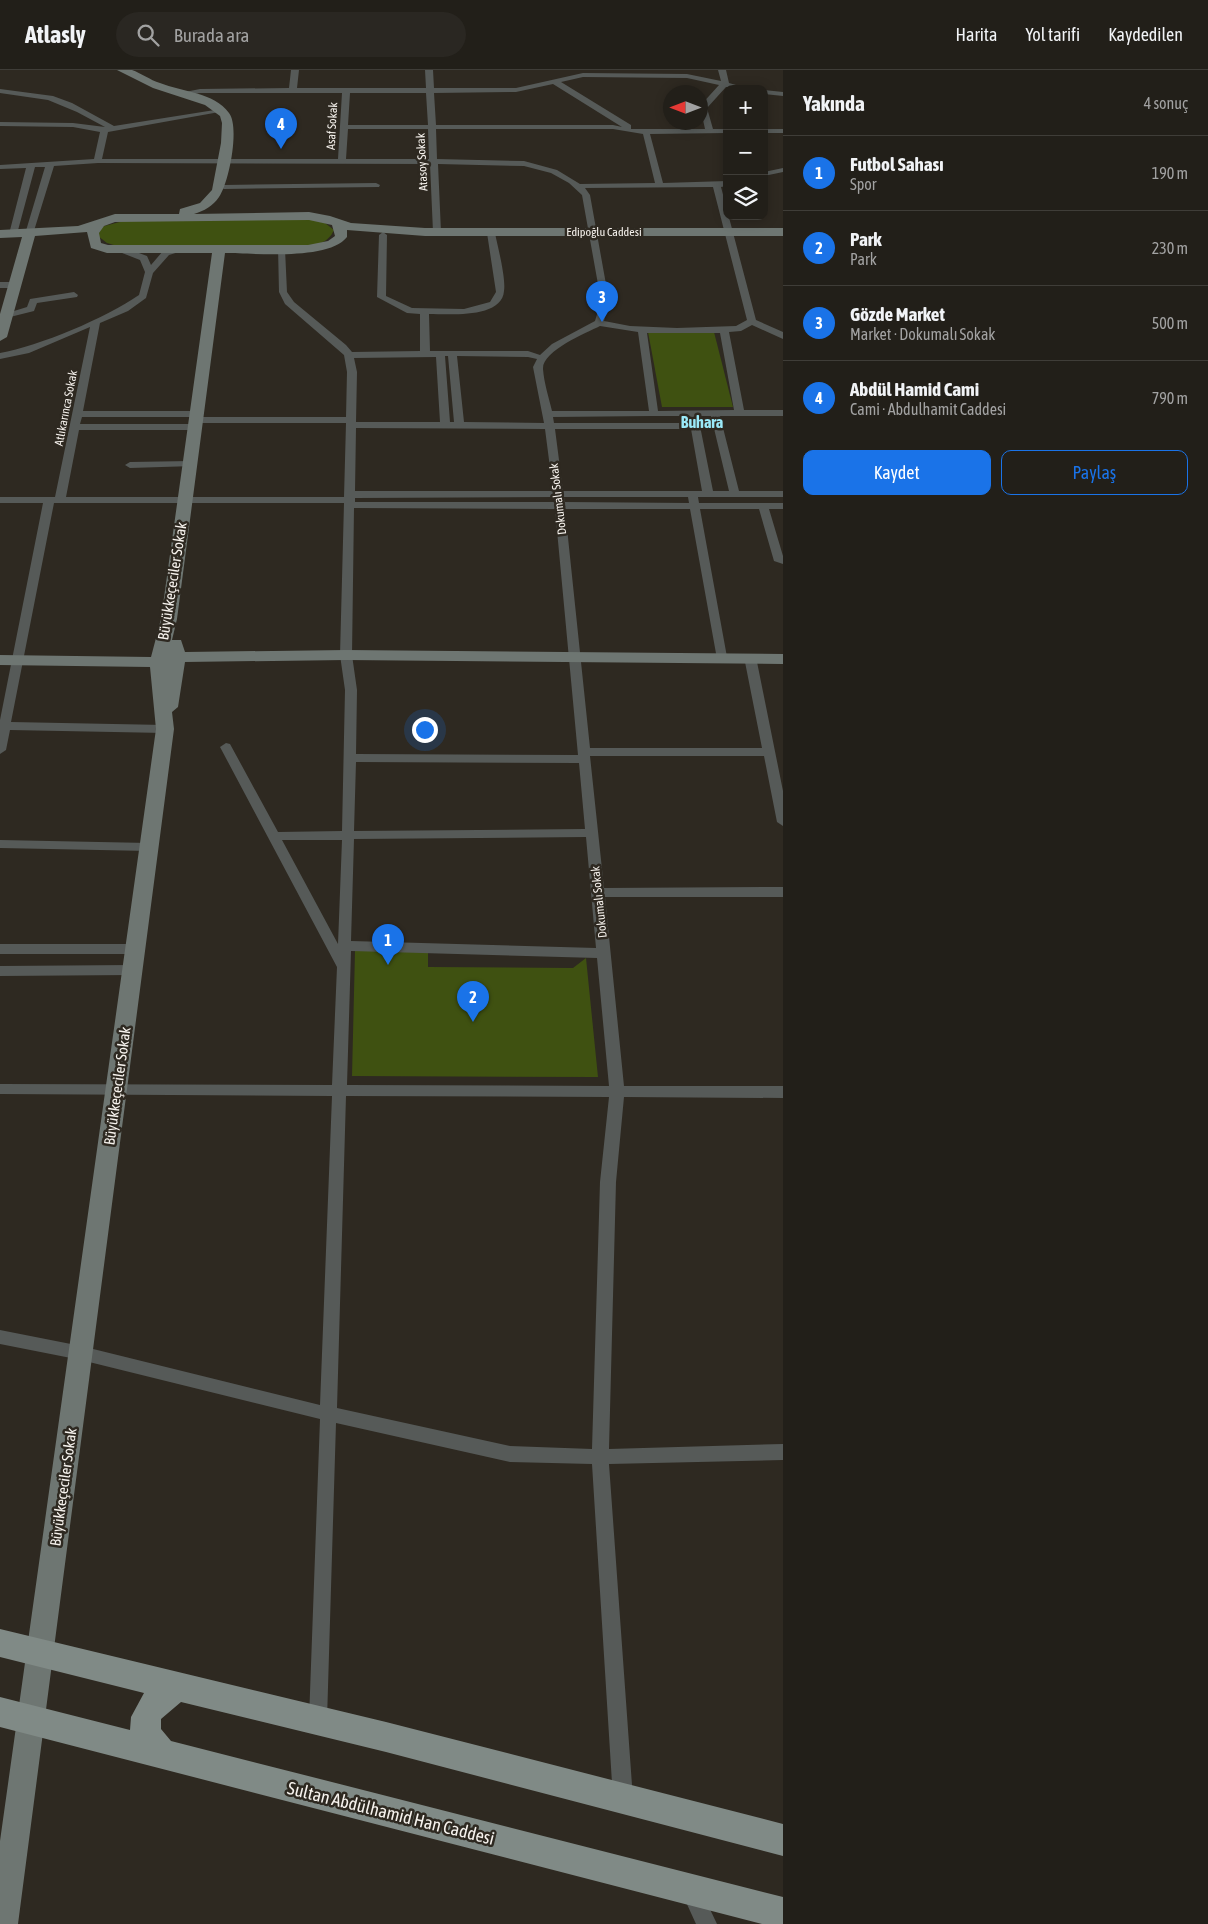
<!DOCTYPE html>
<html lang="tr">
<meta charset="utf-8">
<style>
body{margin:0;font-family:"Asap Condensed",sans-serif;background:#2a2722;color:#f1f3f6}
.controls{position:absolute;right:15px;top:15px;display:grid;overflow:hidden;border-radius:10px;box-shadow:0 2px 12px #0003}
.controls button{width:45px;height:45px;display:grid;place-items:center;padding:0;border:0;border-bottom:1px solid #3f3d38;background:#221f19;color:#f1f3f6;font:25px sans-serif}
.compass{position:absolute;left:663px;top:15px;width:45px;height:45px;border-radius:50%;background:#221f19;box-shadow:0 2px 12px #0003;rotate:270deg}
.you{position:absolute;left:424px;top:659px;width:18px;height:18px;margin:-12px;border:4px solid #fff;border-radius:50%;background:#1a73e8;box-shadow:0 0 0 8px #1a73e833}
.badge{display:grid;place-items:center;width:32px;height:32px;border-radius:50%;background:#1a73e8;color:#fff;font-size:16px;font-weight:700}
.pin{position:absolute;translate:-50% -41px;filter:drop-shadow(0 1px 2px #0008)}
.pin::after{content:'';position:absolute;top:26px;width:18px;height:15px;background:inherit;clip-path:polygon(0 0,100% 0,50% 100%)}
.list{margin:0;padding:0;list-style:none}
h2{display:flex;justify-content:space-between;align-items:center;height:65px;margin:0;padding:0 20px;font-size:21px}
h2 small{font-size:16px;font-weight:400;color:#a2a2a2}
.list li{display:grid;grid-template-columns:32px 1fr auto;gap:15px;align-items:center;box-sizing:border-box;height:75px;padding:0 20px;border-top:1px solid #3f3d38}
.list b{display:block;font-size:19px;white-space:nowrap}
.list p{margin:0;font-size:16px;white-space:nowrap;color:#a2a2a2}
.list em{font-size:16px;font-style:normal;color:#a2a2a2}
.actions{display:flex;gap:10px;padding:15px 20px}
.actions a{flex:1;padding:11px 0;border:1px solid #1a73e8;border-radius:10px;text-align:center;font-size:18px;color:#1a73e8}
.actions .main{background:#1a73e8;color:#fff}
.icon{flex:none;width:28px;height:28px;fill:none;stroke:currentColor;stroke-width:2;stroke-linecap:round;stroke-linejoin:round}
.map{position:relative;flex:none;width:783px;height:1854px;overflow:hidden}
header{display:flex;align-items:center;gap:30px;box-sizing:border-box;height:70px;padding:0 25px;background:#221f19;border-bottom:1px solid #3f3d38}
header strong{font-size:24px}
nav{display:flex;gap:28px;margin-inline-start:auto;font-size:18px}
.search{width:350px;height:45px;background:#2a2722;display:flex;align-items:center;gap:12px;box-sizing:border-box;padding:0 18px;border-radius:28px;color:#a2a2a2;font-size:19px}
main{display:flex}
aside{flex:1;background:#221f19}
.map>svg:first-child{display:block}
.green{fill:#3f5111}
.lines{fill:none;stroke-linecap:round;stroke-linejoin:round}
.street{fill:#565a58;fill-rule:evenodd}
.secondary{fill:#6e7672;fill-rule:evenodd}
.primary{fill:#808a86;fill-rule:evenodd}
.labels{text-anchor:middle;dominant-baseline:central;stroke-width:5;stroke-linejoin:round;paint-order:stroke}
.far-street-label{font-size:12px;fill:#f6f2ed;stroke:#2e2921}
.street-label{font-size:15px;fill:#f6f2ed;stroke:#2e2921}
.far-district-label{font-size:16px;font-weight:bold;fill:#9ae9f8;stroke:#2e2921}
.near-street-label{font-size:18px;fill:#f6f2ed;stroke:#2e2921}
</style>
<header>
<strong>Atlasly</strong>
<div class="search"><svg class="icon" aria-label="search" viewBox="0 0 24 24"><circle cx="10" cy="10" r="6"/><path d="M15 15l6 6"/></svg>Burada ara</div>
<nav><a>Harita</a><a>Yol tarifi</a><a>Kaydedilen</a></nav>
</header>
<main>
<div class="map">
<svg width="783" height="1854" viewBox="0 0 783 1854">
<rect width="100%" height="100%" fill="#2e2921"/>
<g class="green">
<path d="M308 149 325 153 334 160C328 173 318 175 304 175L117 176 107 173 98 166 101 157 127 150Z"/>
<path d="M648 262H714L733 337H662Z"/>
<path d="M355 881H428V897L573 898 586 888 598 1007 352 1006Z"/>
</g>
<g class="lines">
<g class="street">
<path d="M291 0H299L297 18H426L425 0H433L434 18H516L583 3 687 4 721 11 718 0H726L729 13 750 19 726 17 707 38 713 59H727V63L650 64 663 113 727 111V116L721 117 756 250 783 262V269L752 255 741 261 729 262 744 340H783V346H720L739 421H783V427H698L699 433H783V439H769L783 486V494L774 491 759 439H700L727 587 721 590 717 589 690 439H565L590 678H762L744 587 750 584 756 587 783 721V756L777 752 764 686H590L604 818 783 817V827H605L624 1016H783V1028L624 1027 616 1112 609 1379 783 1374V1390L609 1394 633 1729 630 1736 623 1739 616 1736 613 1729 592 1394 510 1392 336 1353 327 1650 325 1657 318 1659 311 1657 309 1650 320 1349 81 1290 0 1274V1260L81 1276 320 1335 332 1026 0 1024V1014L332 1015 337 897 220 677 226 673 230 674 278 762 342 761 345 620 340 585 344 433H54L11 652 165 655 171 659 165 663 10 660 6 680 0 684V650L43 433H0V427H55L90 257 29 283 0 289V283C39 276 106 248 139 225L145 202 140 190 117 181V177H123L147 186 151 195 163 181 182 177V181L169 185 153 203 146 228 128 241 100 253 83 341H197L202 344 197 347H82L80 354H195L200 357 195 360H79L66 427H344L346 353H196L191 350 196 347H346L347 302 344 285 285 234 279 222 278 177 285 179 287 222 294 232 346 275 352 282 420 281V244L407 243 377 227 379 165 383 162 387 165 386 226 412 238 464 239 490 232 496 222 487 163 491 160 495 163C498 178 506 208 504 221 502 249 448 244 429 244L430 281H528L540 285 552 274 595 251 601 231 582 125 569 113 551 103 524 96 438 94 441 162 437 165 433 162 430 94 98 93 54 96 33 164 29 167 25 164 45 97H35L17 164 13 167 9 164 26 98 0 99V95L94 89 100 62 73 57 0 56V52L73 53 105 57 77 42 48 30 0 23V19L53 26 72 33 114 56 221 39 225 41 108 62 102 89H338L342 23H200L184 25 180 23 200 19 289 18ZM583 7 687 8 719 15 700 36 705 59H631V55L561 12ZM553 14 622 57 613 55H436L434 23 516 22ZM350 23H426L428 55H348ZM348 59H428L429 89H346ZM436 59H613L643 64 655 113 580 114 557 100 524 91 437 89ZM713 117 747 250 736 256 677 258 630 256 604 251 609 231 590 125 585 118ZM600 256 638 262 649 341H552C549 328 544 313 543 299 542 281 586 263 600 256ZM647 263H720L734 340 658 341ZM445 286H448L454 352H450ZM457 286 528 287 537 289 533 297 544 353 464 352ZM436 287 440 352H356L357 302 354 288ZM652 346H690V353H554L553 347ZM698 346H711L729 421H713ZM356 358 545 359 553 421H355ZM555 359H691L702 421H563ZM554 427V432H355V428ZM564 427H688L689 433 565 432ZM354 438 555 439 578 685 356 684 357 620 352 585ZM356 692 579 693 585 759 354 761ZM586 767 596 878 351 871 354 769ZM282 770H342L338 874ZM351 881 597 888 609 1016 347 1015ZM346 1026 609 1027 600 1112 592 1379 510 1376 337 1338Z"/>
<path d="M764 20 783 22V26L764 24Z"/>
<rect x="764" y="59" width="19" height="4"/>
<path d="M783 98V102L764 106V102Z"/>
<path d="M376 113 380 115 379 117 224 119 220 117 224 115Z"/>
<path d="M0 212H14L18 215 14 218H0Z"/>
<path d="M74 222 78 225 77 227 37 233 34 241 6 248 1 245 27 237 30 229Z"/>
<path d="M190 391 195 394 194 396 130 398 125 395 130 392Z"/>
<path d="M0 770 149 773 155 777 149 781 0 778Z"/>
<path d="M0 874H135L142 879 135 884H0Z"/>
<path d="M132 895 139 900 132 905 0 906V896Z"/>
<path d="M691 1811 698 1814 717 1854H696L681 1821 684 1814Z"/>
</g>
<path class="secondary" d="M117 0C121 0 127 0 132 0 141 3 150 10 160 13 182 22 214 22 229 43 240 57 229 113 219 127 213 136 204 141 194 144L309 142 330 146 351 153 425 158H783V166H425L347 160V167C328 191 254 183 225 183L177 549 172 570H181L185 582 346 580 783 584V594L346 590 185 592 178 637 172 642 174 659 18 1854H0V1771L156 659 150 597 0 595V585L151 587 161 549 212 183H107L91 178 87 162 35 166 7 267 0 271V244L22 167 0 168V160L78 156 115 144H179L180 139 200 133 212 120 221 73 222 53 220 46 205 35 153 18ZM309 150 332 155 335 166 328 171 308 175H108L101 173 99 163 104 156 115 152Z"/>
<path class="primary" d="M0 1559 386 1652 783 1754V1786L386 1682 181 1632 161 1649V1659L171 1671 783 1827V1854H762L0 1657V1627L130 1660 131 1647 144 1623 0 1587Z"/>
</g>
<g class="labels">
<g class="far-street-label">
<text transform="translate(332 56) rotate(-87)">Asaf Sokak</text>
<text transform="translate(422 92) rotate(-93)">Atasoy Sokak</text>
<text x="604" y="162">Edipoğlu Caddesi</text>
<text transform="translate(66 338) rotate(-79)">Atlıkarınca Sokak</text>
<text transform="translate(558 429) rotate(-97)">Dokumalı Sokak</text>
<text transform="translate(599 832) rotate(-96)">Dokumalı Sokak</text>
</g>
<g class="street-label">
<text transform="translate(172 511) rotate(-81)">Büyükkeçeciler Sokak</text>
<text transform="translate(117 1016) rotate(-82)">Büyükkeçeciler Sokak</text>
<text transform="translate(63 1417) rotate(-82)">Büyükkeçeciler Sokak</text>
</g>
<g class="far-district-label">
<text x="702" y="352">Buhara</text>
</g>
<g class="near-street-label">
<text transform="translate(391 1743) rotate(14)">Sultan Abdülhamid Han Caddesi</text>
</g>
</g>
</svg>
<div class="controls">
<button>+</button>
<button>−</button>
<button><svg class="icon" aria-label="layers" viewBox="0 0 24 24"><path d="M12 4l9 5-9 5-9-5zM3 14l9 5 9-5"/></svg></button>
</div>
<svg class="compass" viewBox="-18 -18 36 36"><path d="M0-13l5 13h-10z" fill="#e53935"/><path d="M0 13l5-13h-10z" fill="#a2a2a2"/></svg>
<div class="you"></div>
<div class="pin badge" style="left:388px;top:895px">1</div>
<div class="pin badge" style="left:473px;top:952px">2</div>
<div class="pin badge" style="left:602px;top:252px">3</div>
<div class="pin badge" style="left:281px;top:79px">4</div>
</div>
<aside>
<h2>Yakında<small>4 sonuç</small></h2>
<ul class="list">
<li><span class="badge">1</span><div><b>Futbol Sahası</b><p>Spor</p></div><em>190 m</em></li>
<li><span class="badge">2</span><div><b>Park</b><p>Park</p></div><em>230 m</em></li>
<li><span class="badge">3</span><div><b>Gözde Market</b><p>Market · Dokumalı Sokak</p></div><em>500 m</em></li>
<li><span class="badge">4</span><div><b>Abdül Hamid Cami</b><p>Cami · Abdulhamit Caddesi</p></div><em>790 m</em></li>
</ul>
<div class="actions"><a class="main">Kaydet</a><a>Paylaş</a></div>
</aside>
</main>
